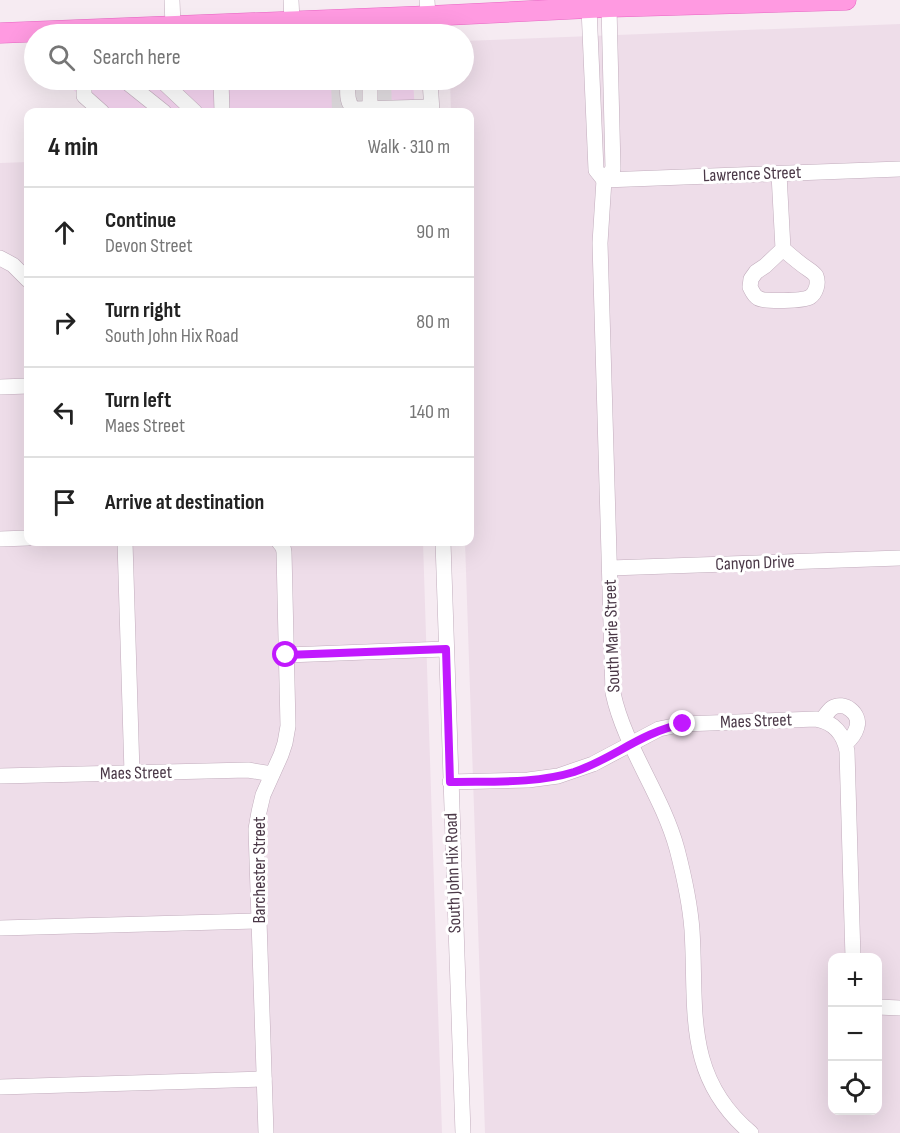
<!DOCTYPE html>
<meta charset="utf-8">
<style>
body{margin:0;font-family:"Sofia Sans Condensed",sans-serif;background:#f6f6f6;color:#222}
.controls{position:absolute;right:18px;bottom:18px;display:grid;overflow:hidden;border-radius:12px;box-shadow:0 6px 24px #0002}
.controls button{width:54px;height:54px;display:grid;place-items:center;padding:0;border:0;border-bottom:2px solid #e0e0e0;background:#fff;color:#222;font:30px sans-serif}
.stop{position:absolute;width:18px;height:18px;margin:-14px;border:4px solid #c119fe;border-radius:50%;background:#fff}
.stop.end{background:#c119fe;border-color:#fff;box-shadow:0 2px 6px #0008}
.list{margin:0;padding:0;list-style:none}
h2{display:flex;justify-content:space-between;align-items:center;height:78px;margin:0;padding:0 24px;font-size:26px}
h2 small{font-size:20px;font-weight:400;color:#767676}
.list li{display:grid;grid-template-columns:39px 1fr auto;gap:18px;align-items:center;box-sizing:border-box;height:90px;padding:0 24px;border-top:2px solid #e0e0e0}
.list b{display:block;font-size:22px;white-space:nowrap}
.list p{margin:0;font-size:20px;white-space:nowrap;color:#767676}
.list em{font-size:20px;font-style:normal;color:#767676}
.icon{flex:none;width:33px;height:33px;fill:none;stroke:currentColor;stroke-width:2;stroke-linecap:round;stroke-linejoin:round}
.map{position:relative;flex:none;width:900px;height:1133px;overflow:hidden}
.search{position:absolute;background:#fff;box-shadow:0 6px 24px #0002;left:24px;top:24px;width:450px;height:66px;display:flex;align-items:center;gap:15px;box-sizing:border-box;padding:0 21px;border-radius:33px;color:#767676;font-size:22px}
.panel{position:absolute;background:#fff;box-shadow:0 6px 24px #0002;left:24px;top:108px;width:450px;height:438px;border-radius:12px}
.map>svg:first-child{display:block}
.residential{fill:#eedde9;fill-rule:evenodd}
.commercial{fill:#f7d6f2}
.parking{fill:#e4dfe3}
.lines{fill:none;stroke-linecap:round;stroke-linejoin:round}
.minor-casing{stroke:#c2adbd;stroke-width:16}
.major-casing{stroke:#e767c3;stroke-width:21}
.minor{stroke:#fff;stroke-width:15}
.major{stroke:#ff9ae1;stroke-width:20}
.route{stroke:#c119fe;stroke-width:8}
.labels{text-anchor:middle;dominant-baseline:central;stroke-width:6;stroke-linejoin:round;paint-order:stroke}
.street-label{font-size:18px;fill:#4a3847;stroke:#fff}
</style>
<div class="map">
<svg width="900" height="1133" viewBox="0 0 900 1133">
<rect width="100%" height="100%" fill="#f6ebf2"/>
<g class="residential">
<path d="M900 24V1133H485L465 542H470V112H451L450 80H464V41ZM832 958H878V1110H832Z"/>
<path d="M28 162V542H423L442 1133H0V163Z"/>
</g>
<path class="commercial" d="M62 80H413L415 112H99Z"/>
<path class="parking" d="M331 80H391L392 112H332Z"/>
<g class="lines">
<defs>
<g id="minor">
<path d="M172 0 173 26"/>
<path d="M291 0 292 21"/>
<path d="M427 0 429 34"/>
<path d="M609 7 613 169 604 180 600 243 613 693C625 748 662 794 677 849 684 876 690 903 692 930 697 1008 683 1076 751 1133"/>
<path d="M589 8 596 170 604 180"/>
<path d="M346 19 347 34"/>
<path d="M88 80 84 83V96L102 112"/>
<path d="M124 80 164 112"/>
<path d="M161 80 195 112"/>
<path d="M221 80 222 112"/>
<path d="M348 80C348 89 345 104 355 109L431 107"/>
<path d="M370 80V109"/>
<path d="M430 80 432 112"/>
<path d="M779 174 783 249C791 256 799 263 808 269 811 271 814 273 816 276 819 283 816 293 810 297 803 301 765 302 758 298 754 296 752 291 750 287L751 279 756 272 765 266 783 249"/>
<path d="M604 180 900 169"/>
<path d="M0 258 13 265 28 280"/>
<path d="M0 387 28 386"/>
<path d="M0 539 28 538"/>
<path d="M125 542 132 773"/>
<path d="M443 542 463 1133"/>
<path d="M610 568 900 558"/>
<path d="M287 655 445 649"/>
<path d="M822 720C825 716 828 711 832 708 844 700 861 714 857 727 855 734 851 739 846 743"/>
<path d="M0 776 248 770 272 774"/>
<path d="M450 782 528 780 558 776 593 764 659 729 683 724 816 719C834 722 844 735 847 751L853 958"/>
<path d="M0 928 259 921"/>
<path d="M878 1007 900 1008"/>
<path d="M0 1087 264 1079"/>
<path d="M266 1133 256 829 259 812 263 795 281 755 285 743 288 726 284 552 283 547 279 542"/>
</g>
<path id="major" d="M0 33 428 16 609 7 846 0"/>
</defs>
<use href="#minor" class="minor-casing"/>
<use href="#major" class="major-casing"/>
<use href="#minor" class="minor"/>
<use href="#major" class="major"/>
</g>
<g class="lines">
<path class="route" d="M286 655 446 649 450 782C490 781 535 784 574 772 613 759 641 732 683 724"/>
</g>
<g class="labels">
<g class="street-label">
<text transform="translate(752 174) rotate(-2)">Lawrence Street</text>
<text transform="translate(755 563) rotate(-2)">Canyon Drive</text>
<text transform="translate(612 636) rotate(-92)">South Marie Street</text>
<text transform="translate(756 721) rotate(-2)">Maes Street</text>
<text transform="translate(136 773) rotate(-1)">Maes Street</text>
<text transform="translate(259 870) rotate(-90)">Barchester Street</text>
<text transform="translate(453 873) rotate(-92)">South John Hix Road</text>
</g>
</g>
</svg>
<div class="controls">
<button>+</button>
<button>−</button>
<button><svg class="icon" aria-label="locate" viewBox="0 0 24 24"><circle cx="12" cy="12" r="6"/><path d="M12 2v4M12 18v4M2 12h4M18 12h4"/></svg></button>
</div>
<div class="stop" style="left:286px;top:655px"></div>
<div class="stop end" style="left:683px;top:724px"></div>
<div class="search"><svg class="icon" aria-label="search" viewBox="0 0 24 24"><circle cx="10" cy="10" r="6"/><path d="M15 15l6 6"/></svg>Search here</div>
<section class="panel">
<h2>4 min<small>Walk · 310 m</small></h2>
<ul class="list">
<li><svg class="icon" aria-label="ahead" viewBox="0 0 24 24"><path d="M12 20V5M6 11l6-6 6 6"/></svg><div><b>Continue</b><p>Devon Street</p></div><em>90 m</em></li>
<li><svg class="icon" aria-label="right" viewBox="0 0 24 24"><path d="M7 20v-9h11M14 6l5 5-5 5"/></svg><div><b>Turn right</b><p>South John Hix Road</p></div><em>80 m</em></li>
<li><svg class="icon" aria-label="left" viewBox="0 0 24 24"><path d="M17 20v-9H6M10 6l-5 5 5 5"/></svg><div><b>Turn left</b><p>Maes Street</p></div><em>140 m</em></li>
<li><svg class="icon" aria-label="arrive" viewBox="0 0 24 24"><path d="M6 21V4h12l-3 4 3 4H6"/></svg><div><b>Arrive at destination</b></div></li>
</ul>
</section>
</div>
